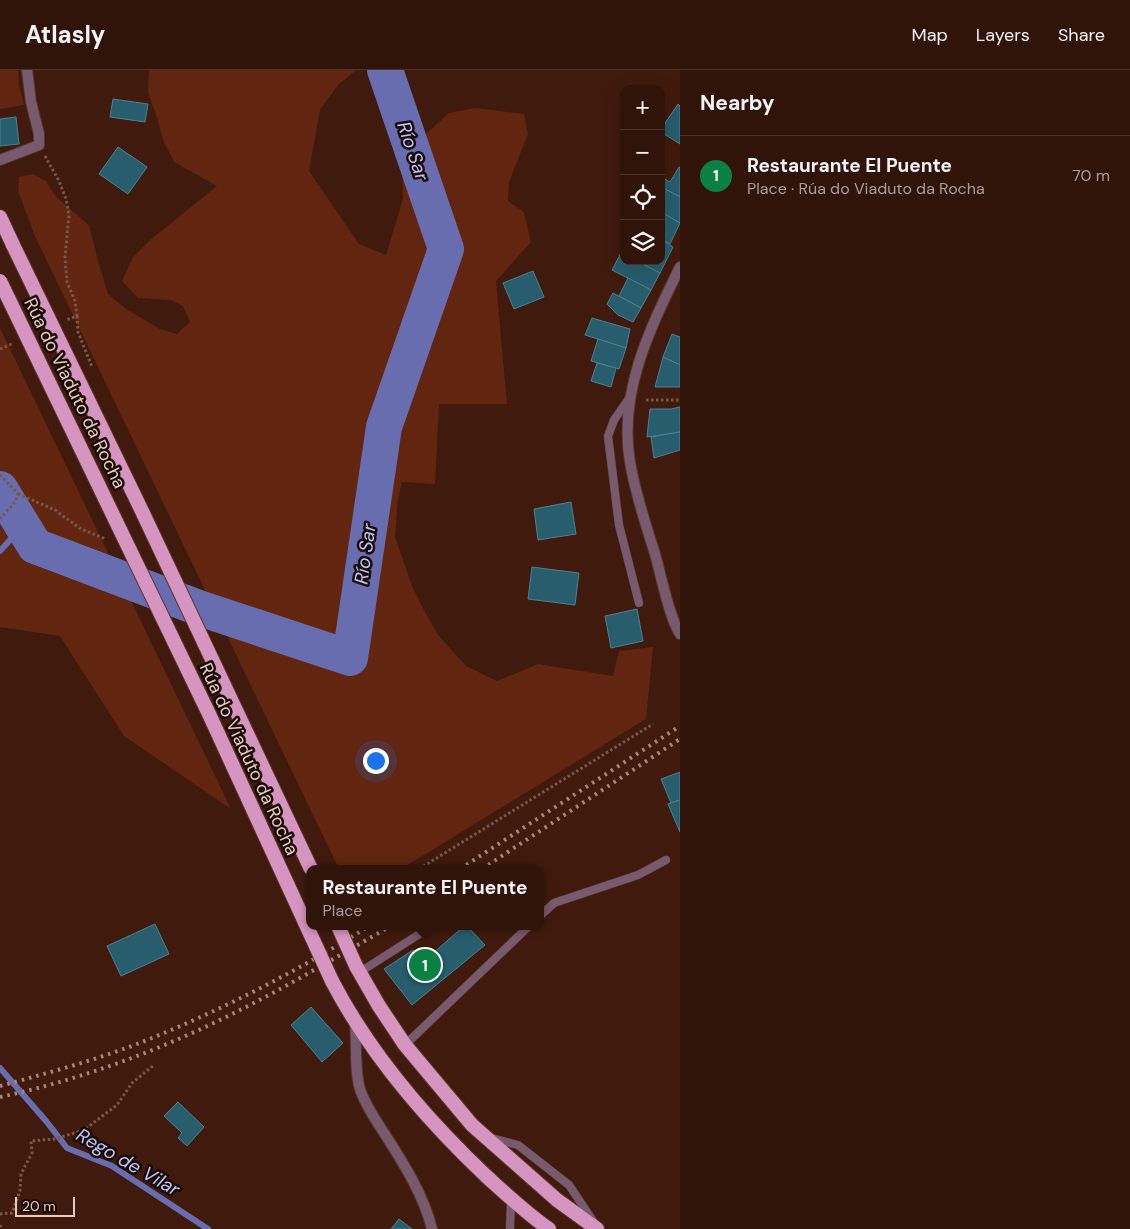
<!DOCTYPE html>
<meta charset="utf-8">
<style>
body{margin:0;font-family:"DM Sans",sans-serif;background:#3c2118;color:#f1f3f6}
.controls{position:absolute;right:15px;top:15px;display:grid;overflow:hidden;border-radius:10px;box-shadow:0 5px 20px #0002}
.controls button{width:45px;height:45px;display:grid;place-items:center;padding:0;border:0;border-bottom:1px solid #4b332b;background:#30140a;color:#f1f3f6;font:25px sans-serif}
.scale{position:absolute;left:15px;bottom:12px;width:60px;box-sizing:border-box;padding-left:5px;border:2px solid #e5cbc2;border-top:0;font-size:14px;line-height:18px;white-space:nowrap;color:#e5cbc2;-webkit-text-stroke:4px #1b0b06;paint-order:stroke}
.you{position:absolute;left:375px;top:690px;width:18px;height:18px;margin:-12px;border:4px solid #fff;border-radius:50%;background:#1a73e8;box-shadow:0 0 0 8px #1a73e833}
.badge{display:grid;place-items:center;width:32px;height:32px;border-radius:50%;background:#0b8043;color:#fff;font-size:16px;font-weight:700}
.pin{position:absolute;translate:-50% -50%;border:2px solid #fff;box-shadow:0 1px 5px #0006}
.popup{position:absolute;left:306px;top:795px;width:238px;height:65px;box-sizing:border-box;display:grid;place-content:center;border-radius:10px;background:#30140a;filter:drop-shadow(0 1px 4px #0005);font-size:16px;white-space:nowrap;color:#a89e9c}
.popup b{font-size:19px;color:#f1f3f6}
.popup::after{content:'';position:absolute;left:50%;top:100%;margin-left:-10px;border:10px solid transparent;border-top-color:#30140a}
.list{margin:0;padding:0;list-style:none}
h2{display:flex;justify-content:space-between;align-items:center;height:65px;margin:0;padding:0 20px;font-size:21px}
h2 small{font-size:16px;font-weight:400;color:#a89e9c}
.list li{display:grid;grid-template-columns:32px 1fr auto;gap:15px;align-items:center;box-sizing:border-box;height:80px;padding:0 20px;border-top:1px solid #4b332b}
.list b{display:block;font-size:19px;white-space:nowrap}
.list p{margin:0;font-size:16px;white-space:nowrap;color:#a89e9c}
.list em{font-size:16px;font-style:normal;color:#a89e9c}
.icon{flex:none;width:28px;height:28px;fill:none;stroke:currentColor;stroke-width:2;stroke-linecap:round;stroke-linejoin:round}
.map{position:relative;flex:none;width:680px;height:1159px;overflow:hidden}
header{display:flex;align-items:center;gap:30px;box-sizing:border-box;height:70px;padding:0 25px;background:#30140a;border-bottom:1px solid #4b332b}
header strong{font-size:24px}
nav{display:flex;gap:28px;margin-inline-start:auto;font-size:18px}
main{display:flex}
aside{flex:1;background:#30140a}
.map>svg:first-child{display:block}
.green{fill:#62250f}
.lines{fill:none;stroke-linecap:round;stroke-linejoin:round}
.stream{stroke:#686db0;stroke-width:6}
.river{stroke:#686db0;stroke-width:36}
.building{fill:#275d6d;stroke:#4b8192}
.service-casing{stroke:#5a362a;stroke-width:9}
.minor-casing{stroke:#5a362a;stroke-width:12}
.trunk-casing{stroke:#5a362a;stroke-width:16}
.path{stroke:#79574c;stroke-width:3;stroke-dasharray:2.5 2.5;stroke-linecap:butt}
.service{stroke:#775a6d;stroke-width:8}
.minor{stroke:#775a6d;stroke-width:10}
.trunk{stroke:#d695c1;stroke-width:14}
.rail{stroke:#a5877c;stroke-width:4;stroke-dasharray:2.5 5;stroke-linecap:butt}
.trunk-bridge-casing{stroke:#5a362a;stroke-width:16;stroke-linecap:butt}
.trunk-bridge{stroke:#d695c1;stroke-width:14}
.labels{text-anchor:middle;dominant-baseline:central;stroke-width:5;stroke-linejoin:round;paint-order:stroke}
.street-label{font-size:18px;fill:#e5cbc2;stroke:#1b0b06}
.water-label{font-size:19px;font-style:italic;fill:#bdc4fd;stroke:#1b0b06}
</style>
<header>
<strong>Atlasly</strong>
<nav><a>Map</a><a>Layers</a><a>Share</a></nav>
</header>
<main>
<div class="map">
<svg width="680" height="1159" viewBox="0 0 680 1159">
<rect width="100%" height="100%" fill="#401a0d"/>
<g class="green">
<path d="M0 0H18L19 15 24 35 0 39Z"/>
<path d="M149 0H356L338 15 320 40 309 101 359 174 386 185 403 129 402 86 449 43 475 38 524 44 528 64 509 112 508 131 524 142 531 172 496 211 507 334H439L435 414 402 412 398 429 395 467 412 516 424 540 438 565 466 596 497 611 538 594 613 606 619 581 653 577 646 649 401 799H339L35 166 18 121 19 107 33 104 46 111 56 127 89 155 98 191 108 224 126 239 160 259 177 264 190 252 183 236 171 230 138 228 122 211 133 187 149 171 217 116 174 92 164 72 157 48 148 22Z"/>
<path d="M0 258 231 739 124 666 60 566 0 557Z"/>
</g>
<g class="lines">
<g class="stream">
<path d="M0 481 23 456"/>
<path d="M0 998 46 1051 67 1078 112 1096 208 1159"/>
</g>
<path class="river" d="M0 419 35 476 199 538 350 588 384 357 446 179 385 0"/>
</g>
<g class="building">
<path d="M113 29 148 34 145 52 110 47Z"/>
<path d="M678 34 680 36V74L661 62V59Z"/>
<path d="M16 47 19 74 0 76V49Z"/>
<path d="M118 77 147 97 128 124 99 104Z"/>
<path d="M679 97H680V127L661 117V107L670 112Z"/>
<path d="M667 120 680 127V153L661 142V128Z"/>
<path d="M661 142 680 153 670 174 661 169Z"/>
<path d="M661 169 673 177 660 203 637 191H661Z"/>
<path d="M621 183 624 184V191H637L660 203 651 220 612 200Z"/>
<path d="M533 201 544 227 514 239 503 213Z"/>
<path d="M628 208 651 220 641 238 619 226Z"/>
<path d="M613 223 641 238 633 252 618 245 607 234Z"/>
<path d="M592 248 630 259 626 278 585 265Z"/>
<path d="M672 264 680 267V295L663 287Z"/>
<path d="M598 269 626 278 619 299 591 291Z"/>
<path d="M663 287 680 295V317H655Z"/>
<path d="M597 293 616 298 611 317 591 311Z"/>
<path d="M680 337V362L647 367 650 339H671Z"/>
<path d="M680 362V380L654 388 651 367Z"/>
<path d="M571 432 576 464 538 470 534 439Z"/>
<path d="M532 497 579 503 575 535 528 529Z"/>
<path d="M637 539 643 571 611 578 605 546Z"/>
<path d="M680 702V730L671 733 661 709Z"/>
<path d="M680 730V762L668 734Z"/>
<path d="M155 854 169 884 121 906 107 876Z"/>
<path d="M464 856H467L485 875 412 935 384 899 413 880 423 892Z"/>
<path d="M311 937 343 973 322 992 291 955Z"/>
<path d="M178 1032 204 1057 187 1076 178 1068 182 1063 164 1046Z"/>
<path d="M399 1149 412 1159H391Z"/>
</g>
<g class="lines">
<defs>
<g id="service">
<path d="M630 327 614 350 608 366 619 455 639 533"/>
<path d="M540 846 554 833 638 805 666 790"/>
<path d="M360 902 432 856"/>
<path d="M405 975 529 856"/>
<path d="M491 1068 518 1075 569 1115 593 1151"/>
<path d="M510 1159 511 1128"/>
</g>
<g id="minor">
<path d="M0 90 39 75V64L31 32 27 0"/>
<path d="M680 197C650 258 618 323 630 392 635 423 646 455 655 484 661 505 669 547 680 564"/>
<path d="M355 953C357 973 354 1004 361 1022 367 1038 377 1052 386 1066 404 1094 424 1126 432 1159"/>
</g>
<g id="trunk">
<path d="M0 147 13 175"/>
<path d="M356 896 379 936 405 975 472 1055 557 1130 597 1159"/>
<path d="M332 911C370 984 425 1048 485 1105 506 1124 526 1143 549 1159"/>
</g>
</defs>
<use href="#service" class="service-casing"/>
<use href="#minor" class="minor-casing"/>
<use href="#trunk" class="trunk-casing"/>
<g class="path">
<path d="M45 86 59 111 66 129 69 145 65 187 67 212 75 231 77 246 66 250"/>
<path d="M77 246 78 262 92 297"/>
<path d="M0 279 12 274"/>
<path d="M646 330H680"/>
<path d="M0 405 18 424 15 432 0 449"/>
<path d="M18 424 55 440 81 459 106 469"/>
<path d="M419 799 653 654"/>
<path d="M0 1144 12 1143 20 1121 21 1104 32 1083 31 1071 55 1069 84 1060 117 1035 132 1013 154 995"/>
<path d="M0 1155 1 1159"/>
</g>
<use href="#service" class="service"/>
<use href="#minor" class="minor"/>
<use href="#trunk" class="trunk"/>
<g class="rail">
<path d="M460 799 680 656"/>
<path d="M482 799 680 669"/>
<path d="M0 1016C48 1003 96 990 142 972 220 941 298 901 369 856"/>
<path d="M0 1027C84 1009 166 978 242 939 292 914 341 884 391 856"/>
</g>
<defs>
<g id="trunk-bridge">
<path d="M13 175 140 437 311 799"/>
<path d="M0 211 209 644 332 911"/>
<path d="M338 856 356 896"/>
</g>
</defs>
<use href="#trunk-bridge" class="trunk-bridge-casing"/>
<use href="#trunk-bridge" class="trunk-bridge"/>
</g>
<g class="labels">
<g class="street-label">
<text transform="translate(75 323) rotate(64)">Rúa do Viaduto da Rocha</text>
<text transform="translate(249 689) rotate(65)">Rúa do Viaduto da Rocha</text>
</g>
<g class="water-label">
<text transform="translate(413 81) rotate(71)">Río Sar</text>
<text transform="translate(365 484) rotate(-82)">Río Sar</text>
<text transform="translate(128 1092) rotate(30)">Rego de Vilar</text>
</g>
</g>
</svg>
<div class="controls">
<button>+</button>
<button>−</button>
<button><svg class="icon" aria-label="locate" viewBox="0 0 24 24"><circle cx="12" cy="12" r="6"/><path d="M12 2v4M12 18v4M2 12h4M18 12h4"/></svg></button>
<button><svg class="icon" aria-label="layers" viewBox="0 0 24 24"><path d="M12 4l9 5-9 5-9-5zM3 14l9 5 9-5"/></svg></button>
</div>
<div class="scale">20 m</div>
<div class="you"></div>
<div class="pin badge" style="left:425px;top:895px">1</div>
<div class="popup"><b>Restaurante El Puente</b>Place</div>
</div>
<aside>
<h2>Nearby<small></small></h2>
<ul class="list">
<li><span class="badge">1</span><div><b>Restaurante El Puente</b><p>Place · Rúa do Viaduto da Rocha</p></div><em>70 m</em></li>
</ul>
</aside>
</main>
